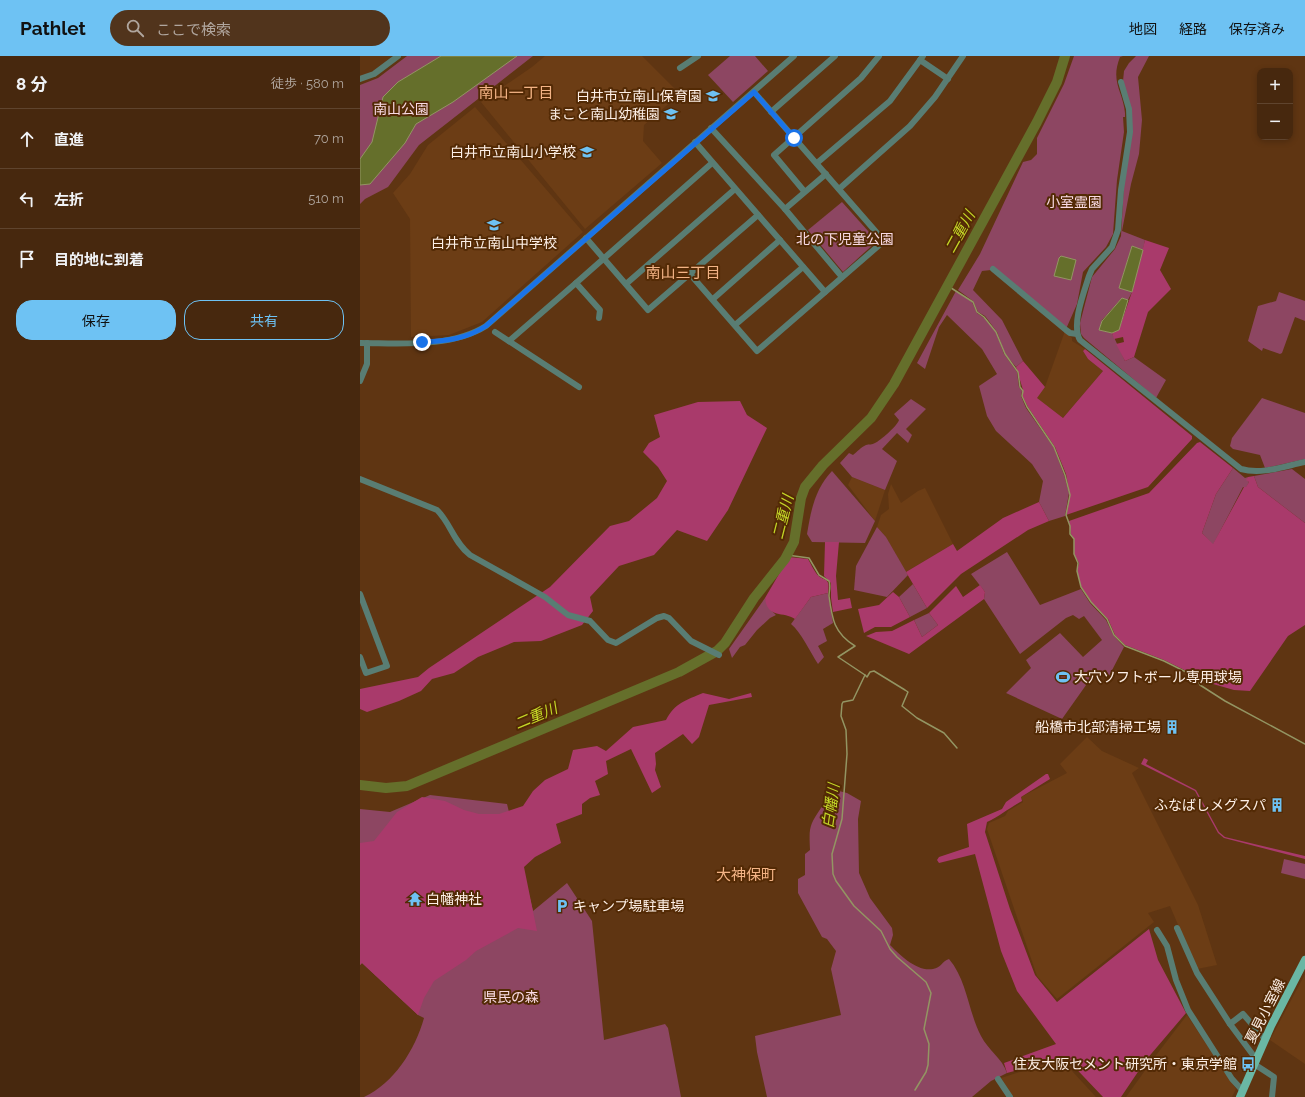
<!DOCTYPE html>
<html lang="ja">
<meta charset="utf-8">
<style>
body{margin:0;font-family:Raleway,"Noto Sans JP",sans-serif;background:#51341c;color:#f1f3f6}
.controls{position:absolute;right:12px;top:12px;display:grid;overflow:hidden;border-radius:8px;box-shadow:0 2px 6px #0003}
.controls button{width:36px;height:36px;display:grid;place-items:center;padding:0;border:0;border-bottom:1px solid #5f442e;background:#47280e;color:#f1f3f6;font:20px sans-serif}
.stop{position:absolute;width:12px;height:12px;margin:-9px;border:3px solid #1a73e8;border-radius:50%;background:#fff}
.stop.end{background:#1a73e8;border-color:#fff;box-shadow:0 1px 4px #0008}
.list{margin:0;padding:0;list-style:none}
h2{display:flex;justify-content:space-between;align-items:center;height:52px;margin:0;padding:0 16px;font-size:17px}
h2 small{font-size:13px;font-weight:400;color:#b0a69e}
.list li{display:grid;grid-template-columns:26px 1fr auto;gap:12px;align-items:center;box-sizing:border-box;height:60px;padding:0 16px;border-top:1px solid #5f442e}
.list b{display:block;font-size:15px;white-space:nowrap}
.list em{font-size:13px;font-style:normal;color:#b0a69e}
.actions{display:flex;gap:8px;padding:12px 16px}
.actions a{flex:1;padding:9px 0;border:1px solid #6ec2f3;border-radius:16px;text-align:center;font-size:14px;color:#6ec2f3}
.actions .main{background:#6ec2f3;color:#111}
.icon{flex:none;width:22px;height:22px;fill:none;stroke:currentColor;stroke-width:2;stroke-linecap:round;stroke-linejoin:round}
.map{position:relative;flex:none;width:945px;height:1041px;overflow:hidden}
header{display:flex;align-items:center;gap:24px;box-sizing:border-box;height:56px;padding:0 20px;background:#6ec2f3;color:#111}
header strong{font-size:19px}
nav{display:flex;gap:22px;margin-inline-start:auto;font-size:14px}
.search{width:280px;height:36px;background:#51341c;display:flex;align-items:center;gap:10px;box-sizing:border-box;padding:0 14px;border-radius:22px;color:#b0a69e;font-size:15px}
main{display:flex}
aside{flex:1;background:#47280e}
.map>svg:first-child{display:block}
.built{fill:#6c3d15}
.green{fill:#8d4662}
.forest{fill:#a93a6b}
.water{fill:#656f2b;stroke:#939563}
.lines{fill:none;stroke-linecap:round;stroke-linejoin:round}
.stream{stroke:#939563;stroke-width:1.5}
.river{stroke:#656f2b;stroke-width:10}
.minor{stroke:#597d73;stroke-width:6}
.major{stroke:#6ab7a4;stroke-width:8}
.route{stroke:#1a73e8;stroke-width:5}
.labels{text-anchor:middle;dominant-baseline:central;stroke-width:4;stroke-linejoin:round;paint-order:stroke}
.poi-label{font-size:14px;fill:#fdefe6;stroke:#532a05;text-anchor:end}
.park-label{font-size:14px;fill:#f9dae4;stroke:#532a05}
.street-label{font-size:14px;fill:#fdefe6;stroke:#532a05}
.neighbourhood-label{font-size:15px;fill:#f3b385;stroke:#532a05}
.water-label{font-size:15px;font-style:italic;fill:#c4d827;stroke:#532a05}
</style>
<header>
<strong>Pathlet</strong>
<div class="search"><svg class="icon" aria-label="search" viewBox="0 0 24 24"><circle cx="10" cy="10" r="6"/><path d="M15 15l6 6"/></svg>ここで検索</div>
<nav><a>地図</a><a>経路</a><a>保存済み</a></nav>
</header>
<main>
<aside>
<h2>8 分<small>徒歩 · 580 m</small></h2>
<ul class="list">
<li><svg class="icon" aria-label="ahead" viewBox="0 0 24 24"><path d="M12 20V5M6 11l6-6 6 6"/></svg><div><b>直進</b></div><em>70 m</em></li>
<li><svg class="icon" aria-label="left" viewBox="0 0 24 24"><path d="M17 20v-9H6M10 6l-5 5 5 5"/></svg><div><b>左折</b></div><em>510 m</em></li>
<li><svg class="icon" aria-label="arrive" viewBox="0 0 24 24"><path d="M6 21V4h12l-3 4 3 4H6"/></svg><div><b>目的地に到着</b></div></li>
</ul>
<div class="actions"><a class="main">保存</a><a>共有</a></div>
</aside>
<div class="map">
<svg width="945" height="1041" viewBox="0 0 945 1041">
<rect width="100%" height="100%" fill="#5f3512"/>
<g class="built">
<path d="M185 0H282L320 38 284 69 283 85 302 107 225 173 121 46 172 11Z"/>
<path d="M115 51 223 176 122 266 89 279 51 281 50 163 33 137 50 118 68 89Z"/>
<path d="M705 275 712 282V285L725 293 723 295 728 303 743 315 703 362 676 342 685 331Z"/>
<path d="M492 421 525 434 515 465 488 429Z"/>
<path d="M531 428 541 447 558 435 565 432 593 488 546 516 526 481 517 471 521 459 529 453 528 438Z"/>
<path d="M727 681 742 695 779 712 772 717 838 849 857 909 837 913 810 850 788 857 794 866 697 943 677 920 627 773 629 767 645 760 648 755 663 746 661 741 707 717 700 708Z"/>
<path d="M945 918V1008L910 984Z"/>
<path d="M827 959 876 1033 872 1041H766L797 998Z"/>
<path d="M701 1003 736 1041H653L641 1022Z"/>
</g>
<g class="green">
<path d="M47 0H173L59 89 28 131 5 143 0 148V29L18 22Z"/>
<path d="M370 0H395L408 15 373 46 348 19Z"/>
<path d="M714 0H763L760 1C750 26 763 35 765 57V61H763L764 76 757 124 753 178 746 191 723 216 717 248 706 273 631 214 622 215 613 234 642 264 663 305 656 311 645 298 637 276 625 260 618 256 613 245 598 234 620 198 663 106 671 104 677 98V82L704 28Z"/>
<path d="M776 0H789L778 21 782 64 779 98 771 128 762 175 785 184 783 194 772 190 759 232 772 236 768 244 762 242 742 264 740 274 752 277 765 305 774 301 806 324 796 342 724 282 721 278 720 267 732 221 755 193 761 180 764 126 772 78 763 25 764 15 769 7Z"/>
<path d="M482 146 517 185 483 216 448 174Z"/>
<path d="M596 235 612 246 617 257 624 262 636 276 644 298 657 316 659 331 662 335 661 340 666 352 694 392 704 419 709 437 705 460 689 465 679 446 683 425 672 408 636 375 627 360 619 330 637 318 622 293 587 259 579 271 565 313 557 307Z"/>
<path d="M919 236 945 245V265L935 261 922 297 920 298 903 292 902 295 888 285 898 250 916 245Z"/>
<path d="M902 342 945 357V403L905 412 900 399 873 393 870 390 872 382Z"/>
<path d="M551 343 566 353 546 373 552 379 548 387 537 377 522 393 537 405 525 434 492 421 480 407 489 397 493 399C497 396 501 391 506 389 509 388 512 389 515 387 520 385 538 369 539 364L534 358Z"/>
<path d="M873 412 885 422 888 421 887 424 889 426 886 432 883 431 853 489 842 477 856 438Z"/>
<path d="M932 413 945 423V467L898 431 894 420Z"/>
<path d="M472 415 515 465 505 487 452 486 447 478C451 454 455 433 472 415Z"/>
<path d="M517 471 526 481 548 519 527 541 494 534 496 510Z"/>
<path d="M647 496 680 549 721 533 730 547 746 564 754 580 764 591 748 622 736 615 702 663 646 637 671 612 666 604 700 577 723 601 742 584 724 560 719 563 713 559 706 562 660 598 624 543 625 536 611 518Z"/>
<path d="M553 528 567 552 550 561 539 541Z"/>
<path d="M468 537 473 567 463 573 467 585 458 590 464 601 458 608C450 596 441 576 431 568L451 541Z"/>
<path d="M405 542 409 552 416 559 410 562 397 574 385 589 380 591 372 602 369 593Z"/>
<path d="M569 557 578 569 562 581 554 564Z"/>
<path d="M475 734 487 737 501 745 498 763 499 817 510 842 532 872 533 879 530 889C540 899 557 916 573 913 581 912 582 905 589 903 607 924 608 955 621 980 628 994 642 1002 647 1017L631 1025 612 1041H407L397 996 395 980 481 959 471 913 476 895 467 883 462 881 438 837V823L445 819V798L450 794C449 771 449 770 461 752 466 744 467 739 475 734Z"/>
<path d="M70 739 147 748 173 855 207 827 232 865 244 984 305 968 308 972 321 1041H4C34 1027 55 994 64 962L58 959 2 907 0 909V753L30 756Z"/>
<path d="M924 803 945 808V823L921 817Z"/>
</g>
<g class="forest">
<path d="M785 184 809 192 800 214 811 233 788 256 774 301 765 305 756 288 764 286 763 281 754 283 752 277 759 273 772 236Z"/>
<path d="M725 293 832 380V383L788 431 706 459 710 439 706 418 695 391 668 351 662 339 663 334 656 311 663 305 685 331 677 342 703 362 743 315 728 303 723 295Z"/>
<path d="M380 345 387 359 407 372 368 454 347 485 317 474 294 499 259 510 230 541 233 555 222 569 181 585 154 586 118 601 94 617 72 623 61 635 39 645 7 656 0 653V633L58 621 69 612 190 531 250 470 269 465 297 442 307 425 298 411 283 396 289 387 300 381 294 359 338 346Z"/>
<path d="M840 386 873 412 856 438 842 477 853 488 884 431H886L889 426 886 424 888 421 894 420 898 431 945 467V569L928 580 890 635 874 634 853 628 804 604 765 589 755 579 748 563 731 546 721 530 717 515 719 507 714 498V483L711 478 709 465 789 437 837 387Z"/>
<path d="M679 446 689 465 668 474 601 518 567 552 546 516 593 488 597 495 643 462Z"/>
<path d="M465 486H479L476 520 478 544 490 542 492 552 473 556 471 542V527L464 520Z"/>
<path d="M429 501 448 503C451 508 453 513 456 517 463 527 471 519 468 537L451 541 435 563C424 555 407 563 405 542Z"/>
<path d="M620 529 625 536 624 543 549 598 506 580 516 576 532 575 554 564 562 581 578 569 569 557 596 530 603 541Z"/>
<path d="M533 536 539 541 550 561 531 571H515L504 577 498 553 519 549Z"/>
<path d="M343 637 369 643 391 637 392 641 349 649 339 681 332 688 323 678 295 697 296 708 295 714 301 731 292 737 271 693 246 705 248 718 235 725 240 739 230 742 222 748V758L196 768 201 787 175 801 164 811 177 875 158 872 116 895 106 904 74 925 64 942 58 959 2 907 0 909V787L14 785 37 756 62 741 85 745 104 754 119 758H139L163 750 173 735 185 724 208 713 213 694 237 690 246 695 273 671 306 664C315 647 326 644 343 637Z"/>
<path d="M784 702 788 704 786 708 836 734 859 776 865 781 945 800V803L864 782 858 777 835 735 781 708Z"/>
<path d="M686 718H688L690 723 661 741 662 745C649 752 640 760 627 766L625 776 650 853 675 919 697 946 789 873 798 904 826 957 786 1004 761 1041H743L705 1001 647 1017 644 1007 696 988 657 935 641 895 615 798 579 807 577 804 579 801 609 791 607 768 642 753 646 746Z"/>
</g>
<g class="water">
<path d="M81 0H157L93 46 56 68 45 87 10 128 0 129V103L12 86 23 41 38 26Z"/>
<path d="M772 190 783 194 772 236 759 232Z"/>
<path d="M701 200 716 204 711 224 694 220 699 202Z"/>
<path d="M762 242 768 244 759 274 752 277 739 274 742 265Z"/>
</g>
<g class="lines">
<g class="stream">
<path d="M588 230 613 246 617 256 624 261 636 276 645 298 658 316 660 331 663 335 662 340 667 351 694 391 705 419 710 439 706 459 710 470V478L714 483V498L718 507 717 515 721 531 731 546 747 563 754 579 765 590 804 605 836 621 840 629 865 645 945 688"/>
<path d="M427 499 449 502 459 519 469 525C471 530 469 535 469 540 472 563 474 577 495 590L478 601 505 619 493 644 483 646 482 648 481 660 486 674 487 698 482 763 472 798 473 818 476 825 494 850 521 875 530 893 537 901 566 926 571 937 564 973 569 988 568 1009 566 1016 555 1034"/>
<path d="M505 619 507 621 510 616 514 615 545 634 548 636 542 650 557 662 584 677 597 692"/>
</g>
<path class="river" d="M0 729 26 732 47 730 319 616 357 595 365 587 394 542 425 503 434 486 441 442 445 431 463 409 511 362 534 328 677 66 697 26 705 0"/>
<g class="minor">
<path d="M560 4 588 23"/>
<path d="M320 12 338 0"/>
<path d="M0 23 14 18 38 0"/>
<path d="M761 26 769 53 770 76 761 134 758 174 752 191 732 213 729 220C724 236 711 269 720 284L881 413C902 419 925 410 945 406"/>
<path d="M411 56 475 0"/>
<path d="M351 72 425 153 482 221"/>
<path d="M335 86 465 236"/>
<path d="M457 107 530 45 563 0"/>
<path d="M479 133 550 70 575 41 603 0"/>
<path d="M444 135 414 99 501 22 519 0"/>
<path d="M425 153 466 118"/>
<path d="M226 182 288 254 398 159"/>
<path d="M633 213 706 274 710 277 717 278"/>
<path d="M330 218 397 295 524 185 394 36"/>
<path d="M266 228 375 133"/>
<path d="M353 243 420 184"/>
<path d="M239 262 240 254 216 227 352 107"/>
<path d="M375 269 443 211"/>
<path d="M135 276 219 331"/>
<path d="M149 285 216 227"/>
<path d="M0 287C40 287 91 292 126 270L434 0"/>
<path d="M0 325 7 308V287"/>
<path d="M0 423 77 454C91 468 93 485 110 499L185 541 208 559 230 565 248 584 256 587 297 562 304 560 309 562 331 585 359 599"/>
<path d="M0 538 27 610 6 617 0 601"/>
<path d="M817 872 837 917 870 968 896 1003"/>
<path d="M797 874 807 890 816 924 828 954 872 1023 883 1035"/>
<path d="M870 968 883 958 905 983"/>
<path d="M894 1008 914 1021 912 1041"/>
<path d="M638 1023 650 1041"/>
</g>
<path class="major" d="M880 1041 911 970 945 904"/>
</g>
<g class="lines">
<path class="route" d="M62 286C86 285 106 283 126 270L394 36 434 82"/>
</g>
<defs>
<symbol id="school-bare" viewBox="-9 -9 18 18"><path d="M0-5L7-2L0 1L-7-2ZM-4 1L0 2.5L4 1V4Q0 6-4 4Z" fill="#6ec2f3" stroke="#532a05" stroke-width="2.5" paint-order="stroke"/></symbol>
<symbol id="stadium-bare" viewBox="-9 -9 18 18"><path d="M0-5a6.5 5 0 1 0 0 10a6.5 5 0 1 0 0-10ZM-3.5-1.8h7v3.6h-7Z" fill="#6ec2f3" stroke="#532a05" stroke-width="2.5" paint-order="stroke"/></symbol>
<symbol id="building-bare" viewBox="-9 -9 18 18"><path d="M-4-6H4V6H1V3H-1V6H-4ZM-2.5-4.3h1.7v1.8h-1.7ZM.8-4.3h1.7v1.8H.8ZM-2.5-1h1.7V.8h-1.7ZM.8-1h1.7V.8H.8Z" fill="#6ec2f3" stroke="#532a05" stroke-width="2.5" paint-order="stroke"/></symbol>
<symbol id="temple-bare" viewBox="-9 -9 18 18"><path d="M0-6L5-2H3V0L6.5 2.5H4V6H1.5V3h-3V6H-4V2.5H-6.5L-3 0V-2H-5Z" fill="#6ec2f3" stroke="#532a05" stroke-width="2.5" paint-order="stroke"/></symbol>
<symbol id="parking-bare" viewBox="-9 -9 18 18"><path d="M-3.5-5.5H1a3.5 3.5 0 0 1 0 7H-1V5.5H-3.5ZM-1-3.4V-.6H.8a1.4 1.4 0 0 0 0-2.8Z" fill="#6ec2f3" stroke="#532a05" stroke-width="2.5" paint-order="stroke"/></symbol>
<symbol id="bus-bare" viewBox="-9 -9 18 18"><path d="M-5-6H5V4H4V6H2V4H-2V6H-4V4H-5ZM-3.5-4V0h7V-4ZM-3.5 1.2v1.5H-2V1.2ZM2 1.2v1.5H3.5V1.2Z" fill="#6ec2f3" stroke="#532a05" stroke-width="2.5" paint-order="stroke"/></symbol>
</defs>
<g fill-rule="evenodd">
<use href="#school-bare" x="343" y="30" width="20" height="20"/>
<use href="#school-bare" x="301" y="48" width="20" height="20"/>
<use href="#school-bare" x="217" y="86" width="20" height="20"/>
<use href="#school-bare" x="124" y="159" width="20" height="20"/>
<use href="#stadium-bare" x="693" y="611" width="20" height="20"/>
<use href="#building-bare" x="802" y="661" width="20" height="20"/>
<use href="#building-bare" x="907" y="739" width="20" height="20"/>
<use href="#temple-bare" x="45" y="833" width="20" height="20"/>
<use href="#parking-bare" x="192" y="840" width="20" height="20"/>
<use href="#bus-bare" x="878" y="998" width="20" height="20"/>
</g>
<g class="labels">
<g class="poi-label">
<text x="342" y="40">白井市立南山保育園</text>
<text x="300" y="58">まこと南山幼稚園</text>
<text x="216" y="96">白井市立南山小学校</text>
<text x="134" y="187" text-anchor="middle">白井市立南山中学校</text>
<text x="714" y="621" text-anchor="start">大穴ソフトボール専用球場</text>
<text x="801" y="671">船橋市北部清掃工場</text>
<text x="906" y="749">ふなばしメグスパ</text>
<text x="66" y="843" text-anchor="start">白幡神社</text>
<text x="213" y="850" text-anchor="start">キャンプ場駐車場</text>
<text x="877" y="1008">住友大阪セメント研究所・東京学館</text>
</g>
<g class="park-label">
<text x="41" y="53">南山公園</text>
<text x="714" y="146">小室霊園</text>
<text x="485" y="183">北の下児童公園</text>
<text x="151" y="941">県民の森</text>
</g>
<g class="street-label">
<text transform="translate(905 955) rotate(-63)">夏見小室線</text>
</g>
<g class="neighbourhood-label">
<text x="156" y="37">南山一丁目</text>
<text x="323" y="217">南山三丁目</text>
<text x="386" y="819">大神保町</text>
</g>
<g class="water-label">
<text transform="translate(600 176) rotate(-61)">二重川</text>
<text transform="translate(423 461) rotate(-76)">二重川</text>
<text transform="translate(176 660) rotate(-23)">二重川</text>
<text transform="translate(471 750) rotate(-82)">白幡川</text>
</g>
</g>
</svg>
<div class="controls">
<button>+</button>
<button>−</button>
</div>
<div class="stop" style="left:434px;top:82px"></div>
<div class="stop end" style="left:62px;top:286px"></div>
</div>
</main>
